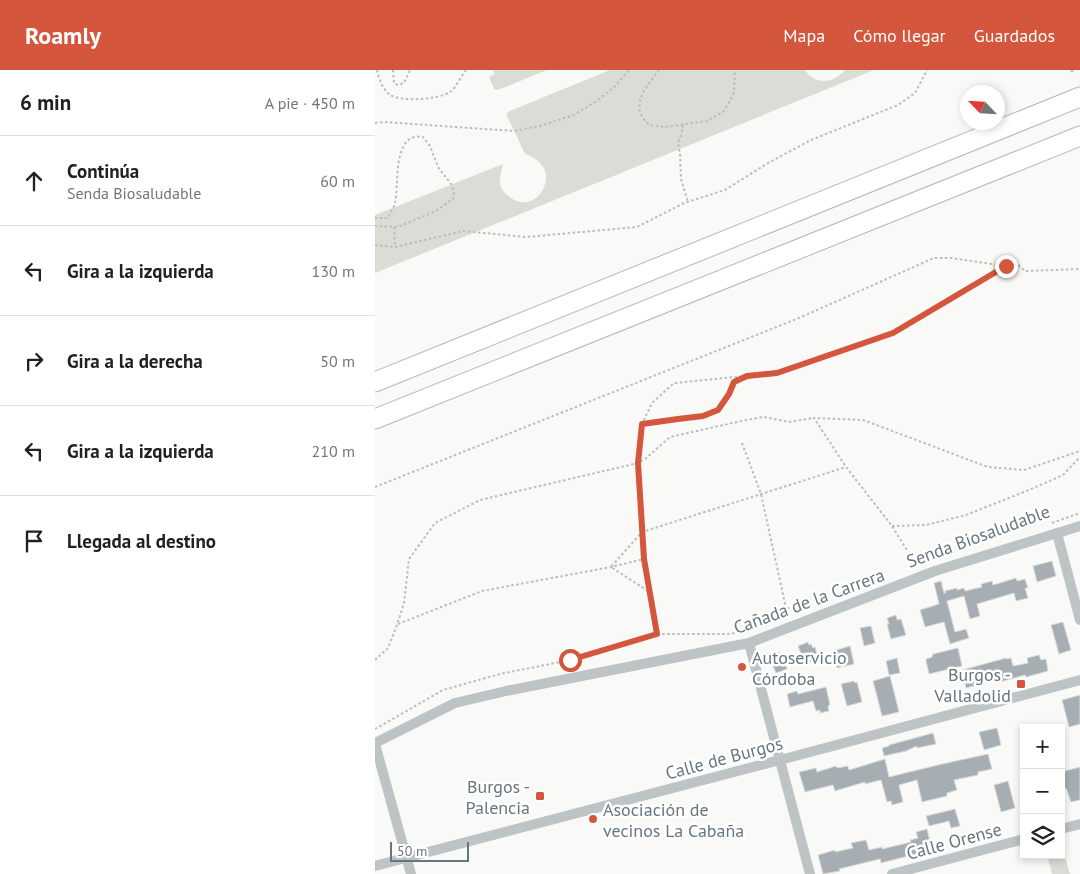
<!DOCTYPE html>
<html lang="es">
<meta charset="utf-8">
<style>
body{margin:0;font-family:"PT Sans",sans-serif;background:#f6f6f6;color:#202124}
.controls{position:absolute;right:15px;bottom:15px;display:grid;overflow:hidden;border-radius:0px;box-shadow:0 2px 8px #0003}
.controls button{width:45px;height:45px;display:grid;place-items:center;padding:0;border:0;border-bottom:1px solid #e0e0e0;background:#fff;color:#202124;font:25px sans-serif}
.compass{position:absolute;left:585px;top:15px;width:45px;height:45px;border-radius:50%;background:#fff;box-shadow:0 2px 8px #0003;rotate:295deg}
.scale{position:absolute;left:15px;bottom:12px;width:79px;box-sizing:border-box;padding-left:5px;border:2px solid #66767f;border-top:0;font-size:14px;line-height:18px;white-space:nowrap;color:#66767f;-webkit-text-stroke:4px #fff;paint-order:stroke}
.stop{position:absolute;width:15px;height:15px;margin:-11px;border:4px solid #d4563c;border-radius:50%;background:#fff}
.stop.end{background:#d4563c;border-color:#fff;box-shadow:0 1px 5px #0008}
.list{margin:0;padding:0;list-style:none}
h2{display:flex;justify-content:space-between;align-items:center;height:65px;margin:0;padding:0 20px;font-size:21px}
h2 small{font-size:16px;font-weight:400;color:#757577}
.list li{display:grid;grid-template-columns:32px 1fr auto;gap:15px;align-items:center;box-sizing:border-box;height:90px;padding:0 20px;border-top:1px solid #e0e0e0}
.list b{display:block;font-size:19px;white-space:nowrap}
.list p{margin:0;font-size:16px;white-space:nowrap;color:#757577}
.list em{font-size:16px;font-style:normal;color:#757577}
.icon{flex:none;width:28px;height:28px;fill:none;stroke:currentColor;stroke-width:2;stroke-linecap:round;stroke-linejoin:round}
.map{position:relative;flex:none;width:705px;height:804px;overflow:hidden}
header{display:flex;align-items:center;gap:30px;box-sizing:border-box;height:70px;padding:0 25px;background:#d4563c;color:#fff}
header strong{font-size:24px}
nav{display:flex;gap:28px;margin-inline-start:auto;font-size:18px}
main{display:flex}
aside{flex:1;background:#fff}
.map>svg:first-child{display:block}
.green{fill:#d9ddd6}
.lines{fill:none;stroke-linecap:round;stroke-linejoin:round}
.stream{stroke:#b8c3c7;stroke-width:3}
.building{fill:#a6aeb3;stroke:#dbdbd9}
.highway-casing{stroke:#b4b8bb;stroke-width:21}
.path{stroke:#b9bdbf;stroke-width:2;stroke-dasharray:2.5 2.5;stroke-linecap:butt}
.street{stroke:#bec3c6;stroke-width:10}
.highway{stroke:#fff;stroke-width:19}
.route{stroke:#d4563c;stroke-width:6}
.poi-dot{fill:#d4563c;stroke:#fff;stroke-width:2}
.labels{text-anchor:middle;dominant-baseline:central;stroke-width:5;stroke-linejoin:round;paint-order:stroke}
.street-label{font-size:18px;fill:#66767f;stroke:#fff}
.poi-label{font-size:18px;fill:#66767f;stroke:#fff;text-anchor:start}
</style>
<header>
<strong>Roamly</strong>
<nav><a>Mapa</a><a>Cómo llegar</a><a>Guardados</a></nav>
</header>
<main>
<aside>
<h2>6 min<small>A pie · 450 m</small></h2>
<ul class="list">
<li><svg class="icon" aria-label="ahead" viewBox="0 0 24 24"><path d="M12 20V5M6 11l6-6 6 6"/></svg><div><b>Continúa</b><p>Senda Biosaludable</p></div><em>60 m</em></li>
<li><svg class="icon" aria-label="left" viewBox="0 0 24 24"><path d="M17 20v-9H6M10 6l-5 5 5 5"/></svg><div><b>Gira a la izquierda</b></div><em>130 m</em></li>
<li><svg class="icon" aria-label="right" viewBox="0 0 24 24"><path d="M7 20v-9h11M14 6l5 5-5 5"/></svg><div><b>Gira a la derecha</b></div><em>50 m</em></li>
<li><svg class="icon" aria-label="left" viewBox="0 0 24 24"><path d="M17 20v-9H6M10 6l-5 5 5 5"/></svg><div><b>Gira a la izquierda</b></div><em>210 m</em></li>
<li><svg class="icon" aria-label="arrive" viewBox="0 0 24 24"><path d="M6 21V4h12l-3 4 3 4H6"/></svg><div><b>Llegada al destino</b></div></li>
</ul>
</aside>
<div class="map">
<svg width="705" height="804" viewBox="0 0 705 804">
<rect width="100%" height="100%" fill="#f9f9f7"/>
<g class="green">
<path d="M118 0H172L123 20 119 19 114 7 120 4Z"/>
<path d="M235 0H430C441 16 459 13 470 0H499L0 203V145L128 94C125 108 120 117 136 128 164 147 191 96 150 84L132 46V43L135 41Z"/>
<path d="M686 777H687L695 804H677L672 785H686Z"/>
</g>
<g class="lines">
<path class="stream" d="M697 0V1"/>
</g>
<g class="building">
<path d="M677 491 681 506 662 512 658 496Z"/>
<path d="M641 508 642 511 650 509 653 518H650L653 528 641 531 639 523 602 534 605 546 595 549 589 526 572 531 580 562 591 559 594 568 575 574 569 552 550 557 545 540 564 534 559 513 566 511 569 523H571L570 521 582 518V520L589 518 590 521 607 517 606 514 617 511 618 515Z"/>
<path d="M521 545 522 550 526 549 531 565 516 569 512 554H514L512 548Z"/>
<path d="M688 552 696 580 684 584 676 555Z"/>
<path d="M496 556 500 573 489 576 485 558Z"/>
<path d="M433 572 434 575 436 574 438 578 440 577 443 588 441 589V590L430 594 423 576Z"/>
<path d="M475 576 479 594 462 598 458 581Z"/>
<path d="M583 578 587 596 554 604 551 591V589L557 587 558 584Z"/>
<path d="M404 582 405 585 407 584 412 599 401 603 393 585Z"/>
<path d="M664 585 666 590 671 589 673 601 651 607 650 605 625 612V609L591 618 587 600 631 588 632 589 636 588 638 596 653 593 652 588Z"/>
<path d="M522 588 525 603 514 605 511 591Z"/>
<path d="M515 606 524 642 507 646 498 611Z"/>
<path d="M479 611 480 613 482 612 487 632 472 636 466 614Z"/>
<path d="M451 617 455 635 453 636 454 641 445 643V640L441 641 438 631 415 637 412 624 422 621 423 624Z"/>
<path d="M705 625V654L694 657 687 630Z"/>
<path d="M622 658 626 675 609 680 604 662Z"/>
<path d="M558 663 561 674 542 678V676L531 681 509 686 507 678 514 676V675Z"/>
<path d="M613 684 617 699 603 702V705L579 710 582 720 572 723V726L547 732 542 710 524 715 528 732 517 735 516 731 512 732 506 710 490 714V712L460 721 458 715 430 722 424 702 441 698 442 702 461 696 462 698 473 696 474 700 510 689 514 707 567 694Z"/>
<path d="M705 697V730L696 732 691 718 686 719V702Z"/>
<path d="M633 711 640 738 626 742 619 715Z"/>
<path d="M580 739 585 756 576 758 574 751 554 756 551 746Z"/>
<path d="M552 759 557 780 506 793 505 789 464 799 465 801 448 804 443 785 460 780V782L478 778 476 773 491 770 494 780 507 777V779L536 772 535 770 543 768 541 762Z"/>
</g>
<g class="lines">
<defs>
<g id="highway">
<path d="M0 312 705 27"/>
<path d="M0 349 705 66"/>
</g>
</defs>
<use href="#highway" class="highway-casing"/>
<g class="path">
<path d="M2 0C4 9 7 18 14 24 24 33 65 29 75 22 81 18 86 6 91 0"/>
<path d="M18 0 19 13 23 15 29 13 35 0"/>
<path d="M284 0C275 12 258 30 267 46 269 50 272 53 275 55L290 57 332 51 348 42 355 31 359 22 360 0"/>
<path d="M0 53 9 52 139 61 165 56 199 45 223 30 240 16 254 0"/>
<path d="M308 55 306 66 303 73 305 84 306 109 313 132"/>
<path d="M0 147 1 148H13C15 143 19 138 20 133 24 117 18 71 40 67 43 66 46 67 48 67L55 76 63 97 76 114 79 121 78 129 61 141 23 157 0 156"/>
<path d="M19 157 20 177"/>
<path d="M0 175 20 177 88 161 151 167 262 157 309 133 350 120 393 93 436 70 523 35 540 23 552 0"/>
<path d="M267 354 303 349 328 346 343 340 354 324 359 312 370 307"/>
<path d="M367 373 386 424 411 538"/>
<path d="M0 417 424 248 559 188H576L630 196"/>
<path d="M677 453 705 443"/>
<path d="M517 456 551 455 591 445 654 420 688 405 705 387"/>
<path d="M537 499 533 482 517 456 471 397 439 348 488 350 613 397 649 400 705 381"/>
<path d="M273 521 236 497 267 462 471 397"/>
<path d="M23 554 107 521 236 497 269 489"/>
<path d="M393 554 411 538 434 539"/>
<path d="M281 564 269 489 263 393 270 389 295 367 371 350 389 347 414 352 438 348"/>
<path d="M0 590 13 578 22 555 29 533 34 489 60 453 105 430 263 393 267 354 277 333 299 313 402 303 517 263 631 196 641 193 650 201 705 199"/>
<path d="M0 659 68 620 125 604 195 590 281 564H353L373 562"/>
</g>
<g class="street">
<path d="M682 463 705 550"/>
<path d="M374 573 435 804"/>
<path d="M0 673 80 633 131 621 374 573 560 501 705 456"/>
<path d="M0 674 36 804"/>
<path d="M686 759 705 754"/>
<path d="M0 796 405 690 705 610"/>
<path d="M517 804 649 769"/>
</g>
<use href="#highway" class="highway"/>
</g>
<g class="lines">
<path class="route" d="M195 590 282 564 269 489 263 393 267 354 303 349 328 346 343 340 354 324 359 312 372 306 402 303 518 263 631 196"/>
</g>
<g class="poi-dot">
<circle cx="367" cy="597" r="5"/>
<rect x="641" y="609" width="10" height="10" rx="2.5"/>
<rect x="160" y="721" width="10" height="10" rx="2.5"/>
<circle cx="218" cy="749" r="5"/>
</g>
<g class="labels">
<g class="street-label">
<text transform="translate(603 466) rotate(-20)">Senda Biosaludable</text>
<text transform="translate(434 531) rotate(-20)">Cañada de la Carrera</text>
<text transform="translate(349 688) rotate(-15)">Calle de Burgos</text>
<text transform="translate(579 771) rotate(-15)">Calle Orense</text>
</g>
<g class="poi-label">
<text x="377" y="587">Autoservicio<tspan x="377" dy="21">Córdoba</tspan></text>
<text x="636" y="604" text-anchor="end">Burgos -<tspan x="636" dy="21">Valladolid</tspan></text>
<text x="155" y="716" text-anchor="end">Burgos -<tspan x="155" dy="21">Palencia</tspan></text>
<text x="228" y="739">Asociación de<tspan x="228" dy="21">vecinos La Cabaña</tspan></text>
</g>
</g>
</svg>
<div class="controls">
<button>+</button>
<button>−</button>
<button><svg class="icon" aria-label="layers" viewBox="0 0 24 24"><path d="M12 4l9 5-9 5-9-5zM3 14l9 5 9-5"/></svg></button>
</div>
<svg class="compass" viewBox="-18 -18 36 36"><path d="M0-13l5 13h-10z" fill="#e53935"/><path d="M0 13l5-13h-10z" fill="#757577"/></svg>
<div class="scale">50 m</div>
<div class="stop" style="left:195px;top:590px"></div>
<div class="stop end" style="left:631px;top:196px"></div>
</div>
</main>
